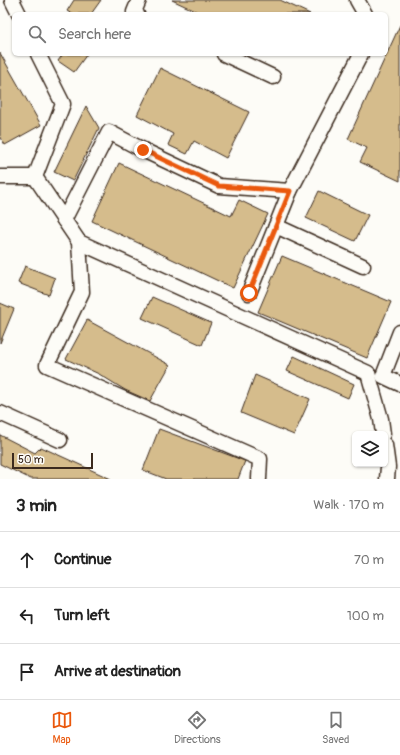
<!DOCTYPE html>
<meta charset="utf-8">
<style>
body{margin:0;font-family:Pangolin,sans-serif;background:#f2f2f2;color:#222}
.controls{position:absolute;right:12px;bottom:12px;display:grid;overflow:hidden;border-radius:6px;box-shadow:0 1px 3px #0004}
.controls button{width:36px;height:36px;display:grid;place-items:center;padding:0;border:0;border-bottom:1px solid #e0e0e0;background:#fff;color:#222;font:20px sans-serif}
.scale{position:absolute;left:12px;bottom:10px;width:81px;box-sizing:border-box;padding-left:4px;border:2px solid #3b2a1e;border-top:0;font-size:11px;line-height:14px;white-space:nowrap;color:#3b2a1e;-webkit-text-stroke:3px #fdfcf7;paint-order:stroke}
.stop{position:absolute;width:12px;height:12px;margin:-9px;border:3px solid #ea580c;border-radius:50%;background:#fff}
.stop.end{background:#ea580c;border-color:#fff;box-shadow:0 1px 4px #0008}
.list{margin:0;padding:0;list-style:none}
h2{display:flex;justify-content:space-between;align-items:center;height:52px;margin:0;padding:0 16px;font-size:17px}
h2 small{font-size:13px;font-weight:400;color:#767676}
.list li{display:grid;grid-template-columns:26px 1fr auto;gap:12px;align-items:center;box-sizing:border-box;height:56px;padding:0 16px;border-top:1px solid #e0e0e0}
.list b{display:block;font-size:15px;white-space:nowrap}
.list em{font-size:13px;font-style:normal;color:#767676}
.icon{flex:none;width:22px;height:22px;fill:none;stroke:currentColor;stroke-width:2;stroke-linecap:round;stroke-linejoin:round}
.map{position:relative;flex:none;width:400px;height:479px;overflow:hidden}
.search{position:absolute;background:#fff;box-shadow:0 1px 3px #0004;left:12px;right:12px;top:12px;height:44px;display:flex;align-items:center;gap:10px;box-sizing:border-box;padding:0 14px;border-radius:6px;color:#767676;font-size:15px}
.sheet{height:220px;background:#fff}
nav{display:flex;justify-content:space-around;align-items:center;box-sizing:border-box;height:56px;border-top:1px solid #e0e0e0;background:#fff;font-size:11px;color:#767676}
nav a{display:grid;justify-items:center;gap:2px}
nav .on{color:#ea580c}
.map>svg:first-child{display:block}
.building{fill:#d5bc8c;stroke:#3b2a1e}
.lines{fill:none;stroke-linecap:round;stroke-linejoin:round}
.minor-casing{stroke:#3b2a1e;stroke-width:17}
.minor{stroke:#fdfcf7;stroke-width:14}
.route{stroke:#ea580c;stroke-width:5}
</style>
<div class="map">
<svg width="400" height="479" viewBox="0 0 400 479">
<rect width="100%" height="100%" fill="#fdfcf7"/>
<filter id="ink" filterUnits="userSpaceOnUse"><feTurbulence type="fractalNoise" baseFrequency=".025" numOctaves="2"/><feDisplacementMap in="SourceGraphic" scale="8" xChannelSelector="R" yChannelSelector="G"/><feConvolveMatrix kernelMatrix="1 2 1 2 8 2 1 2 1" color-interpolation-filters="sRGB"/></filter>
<g filter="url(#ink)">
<g class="building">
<path d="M74 0H101L91 14H72L67 11Z"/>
<path d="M172 0H280L310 14H202Z"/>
<path d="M400 25V181L360 162 367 148 348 139Z"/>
<path d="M0 53 41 125 5 145 0 136Z"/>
<path d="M63 54H87L74 72 58 61Z"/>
<path d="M160 68 249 112 226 158 194 141 187 154 168 145 173 134 137 115Z"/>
<path d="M86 106 99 128 73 181 54 172Z"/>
<path d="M119 163 231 216 239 200 268 214 233 288 92 221Z"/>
<path d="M319 191 368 215 355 241 306 218Z"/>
<path d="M282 256 391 302 367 358 258 312Z"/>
<path d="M25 266 55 278 49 295 18 283Z"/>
<path d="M152 297 211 323 202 345 142 318Z"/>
<path d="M0 303 14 309 0 343Z"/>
<path d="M87 320 170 365 150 401 125 390 99 374 66 359Z"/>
<path d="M294 356 354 384 348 398 287 371Z"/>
<path d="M255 375 310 399 294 435 241 413Z"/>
<path d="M159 429 245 461 238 479H166L143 470Z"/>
<path d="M0 435 35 453 41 447 111 479H31L0 464Z"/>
</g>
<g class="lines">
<defs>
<g id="minor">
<path d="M12 0 19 14"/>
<path d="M357 0 365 14"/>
<path d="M137 14 134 12 139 0"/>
<path d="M38 54 63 104 35 177 79 242 82 292 47 365 260 459 259 479"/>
<path d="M224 54 273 77"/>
<path d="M0 177H35"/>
<path d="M64 220 109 132 143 150 219 186 290 191 361 54"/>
<path d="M276 226 363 266"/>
<path d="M79 242 368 373 381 419 383 434"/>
<path d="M249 293 290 191"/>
<path d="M400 332 383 376 400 384"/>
<path d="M0 413 60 440"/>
<path d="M385 445 388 467 387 479"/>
</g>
</defs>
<use href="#minor" class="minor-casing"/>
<use href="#minor" class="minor"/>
</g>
</g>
<g class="lines" filter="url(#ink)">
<path class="route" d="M143 150 219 186 290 191 249 293"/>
</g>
</svg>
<div class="controls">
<button><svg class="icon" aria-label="layers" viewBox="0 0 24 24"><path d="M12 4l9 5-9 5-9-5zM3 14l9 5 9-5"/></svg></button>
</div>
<div class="scale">50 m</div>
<div class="stop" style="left:249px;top:293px"></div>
<div class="stop end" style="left:143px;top:150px"></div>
<div class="search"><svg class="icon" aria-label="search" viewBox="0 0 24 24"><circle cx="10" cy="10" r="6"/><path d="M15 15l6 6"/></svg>Search here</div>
</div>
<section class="sheet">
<h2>3 min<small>Walk · 170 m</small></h2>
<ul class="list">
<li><svg class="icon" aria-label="ahead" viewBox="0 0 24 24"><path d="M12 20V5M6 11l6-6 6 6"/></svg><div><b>Continue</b></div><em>70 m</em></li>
<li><svg class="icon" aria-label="left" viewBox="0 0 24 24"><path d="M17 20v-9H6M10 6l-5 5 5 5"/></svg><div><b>Turn left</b></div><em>100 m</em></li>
<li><svg class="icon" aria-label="arrive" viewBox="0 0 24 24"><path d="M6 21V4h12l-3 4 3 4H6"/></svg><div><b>Arrive at destination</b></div></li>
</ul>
</section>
<nav>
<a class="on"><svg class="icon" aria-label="map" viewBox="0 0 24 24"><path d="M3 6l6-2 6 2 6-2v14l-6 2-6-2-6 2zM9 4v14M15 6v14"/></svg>Map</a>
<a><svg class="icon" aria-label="directions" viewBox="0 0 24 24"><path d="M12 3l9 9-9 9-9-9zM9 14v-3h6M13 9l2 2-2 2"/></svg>Directions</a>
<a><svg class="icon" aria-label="saved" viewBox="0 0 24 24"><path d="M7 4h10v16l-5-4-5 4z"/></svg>Saved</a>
</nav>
